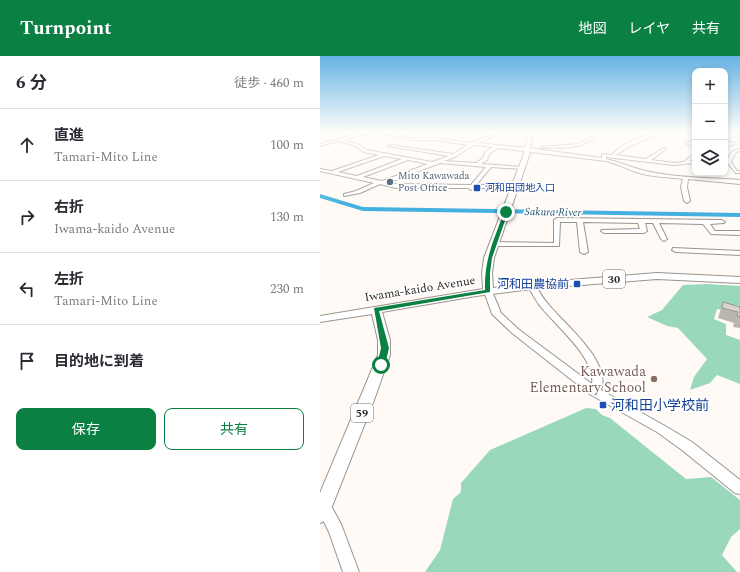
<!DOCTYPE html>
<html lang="ja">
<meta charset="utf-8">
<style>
body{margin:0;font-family:Spectral,"Noto Sans JP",serif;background:#f7f7f7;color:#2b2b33}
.controls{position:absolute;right:12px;top:12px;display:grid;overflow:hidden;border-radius:8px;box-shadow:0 2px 6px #0003}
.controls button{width:36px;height:36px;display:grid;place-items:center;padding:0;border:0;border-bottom:1px solid #e1e1e2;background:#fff;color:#2b2b33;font:20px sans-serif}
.stop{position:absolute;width:12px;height:12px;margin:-9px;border:3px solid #0b8043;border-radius:50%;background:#fff}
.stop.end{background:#0b8043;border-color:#fff;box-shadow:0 1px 4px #0008}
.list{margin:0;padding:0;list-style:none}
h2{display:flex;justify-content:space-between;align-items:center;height:52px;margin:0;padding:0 16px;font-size:17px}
h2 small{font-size:13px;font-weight:400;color:#7c7c81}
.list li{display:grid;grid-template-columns:26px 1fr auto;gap:12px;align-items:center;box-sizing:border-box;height:72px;padding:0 16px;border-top:1px solid #e1e1e2}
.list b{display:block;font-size:15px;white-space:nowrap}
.list p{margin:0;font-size:13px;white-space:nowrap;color:#7c7c81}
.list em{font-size:13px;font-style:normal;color:#7c7c81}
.actions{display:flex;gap:8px;padding:12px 16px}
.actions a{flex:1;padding:9px 0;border:1px solid #0b8043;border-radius:8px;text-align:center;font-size:14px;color:#0b8043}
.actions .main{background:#0b8043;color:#fff}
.icon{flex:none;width:22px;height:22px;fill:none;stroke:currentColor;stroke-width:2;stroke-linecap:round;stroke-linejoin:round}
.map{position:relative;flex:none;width:420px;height:516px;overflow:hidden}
header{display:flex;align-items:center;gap:24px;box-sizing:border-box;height:56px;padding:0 20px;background:#0b8043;color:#fff}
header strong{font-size:19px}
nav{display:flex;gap:22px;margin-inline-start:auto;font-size:14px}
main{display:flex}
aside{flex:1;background:#fff}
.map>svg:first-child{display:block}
.green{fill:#99d8bb}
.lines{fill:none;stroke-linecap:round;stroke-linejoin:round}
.canal{fill:#43b0df;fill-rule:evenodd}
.river{fill:#43b0df;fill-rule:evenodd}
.minor-casing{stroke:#99948e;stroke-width:2}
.major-casing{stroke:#99948e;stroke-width:2}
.minor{fill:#fff;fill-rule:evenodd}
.major{fill:#fff;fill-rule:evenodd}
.wall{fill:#bbb5b0}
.building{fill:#d9d3cd;stroke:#989490}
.route{fill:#0b8043}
.service-dot{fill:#5c6f8a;stroke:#fff;stroke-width:1.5}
.transit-dot{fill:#1a4fb4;stroke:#fff;stroke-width:1.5}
.education-dot{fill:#8d6e63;stroke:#fff;stroke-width:1.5}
.labels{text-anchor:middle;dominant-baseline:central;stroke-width:3.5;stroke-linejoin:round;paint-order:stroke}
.far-service-label{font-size:10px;fill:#4e5e75;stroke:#fff;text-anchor:start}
.far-transit-label{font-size:10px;fill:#164399;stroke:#fff;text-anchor:start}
.far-water-label{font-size:11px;font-style:italic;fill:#29556a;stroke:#fff}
.shield{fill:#fff;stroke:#6b6a68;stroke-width:1}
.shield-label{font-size:11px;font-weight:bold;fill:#2c2a28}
.transit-label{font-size:12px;fill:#164399;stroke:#fff;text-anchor:end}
.street-label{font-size:12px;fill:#2c2a28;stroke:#fff}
.near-education-label{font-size:14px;fill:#785e54;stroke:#fff;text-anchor:end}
.near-transit-label{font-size:14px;fill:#164399;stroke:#fff;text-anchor:start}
</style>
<header>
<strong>Turnpoint</strong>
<nav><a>地図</a><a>レイヤ</a><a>共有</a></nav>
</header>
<main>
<aside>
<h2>6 分<small>徒歩 · 460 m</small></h2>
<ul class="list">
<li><svg class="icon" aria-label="ahead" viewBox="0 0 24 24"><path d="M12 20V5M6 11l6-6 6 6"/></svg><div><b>直進</b><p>Tamari-Mito Line</p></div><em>100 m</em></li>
<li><svg class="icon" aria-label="right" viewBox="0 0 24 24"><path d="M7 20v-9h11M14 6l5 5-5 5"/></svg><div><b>右折</b><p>Iwama-kaido Avenue</p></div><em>130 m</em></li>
<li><svg class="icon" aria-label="left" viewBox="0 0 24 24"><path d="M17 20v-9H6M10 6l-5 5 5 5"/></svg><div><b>左折</b><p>Tamari-Mito Line</p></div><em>230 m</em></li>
<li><svg class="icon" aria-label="arrive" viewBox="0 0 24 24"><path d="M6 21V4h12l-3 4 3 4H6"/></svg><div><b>目的地に到着</b></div></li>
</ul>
<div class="actions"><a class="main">保存</a><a>共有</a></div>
</aside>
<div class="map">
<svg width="420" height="516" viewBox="0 0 420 516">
<rect width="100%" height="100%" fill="#fffaf5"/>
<g class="green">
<path d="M387 228 420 230V250L415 249 410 257 397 253 394 263 406 268V279L420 284V328L397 319 390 327 370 334 374 321 387 303 358 272 347 270 327 261 342 254 363 229Z"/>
<path d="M266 352 276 353 282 359 290 362 366 423 391 421 420 444V473L411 481 402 499 417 516H105L120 494 133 443 141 436V427L170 394Z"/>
</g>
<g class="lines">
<path class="canal" d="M4 76H10L0 79V77Z"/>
<path class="river" d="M0 138 43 151 420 157V161L43 155 0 142Z"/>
<defs>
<g id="minor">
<path d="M45 76H53L23 84 37 88 47 94 112 106 129 100 68 90 70 89 133 98 148 89 116 84H91L57 76H66L91 82H116L152 87 178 76H184L157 87 208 92 282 102V98L292 99C304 86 327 76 344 76L310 90 296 99 326 103 345 91 346 93 331 104 354 107 364 106 375 97V100L370 105H375V107L354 109 286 101V103C303 107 319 115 336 117 364 122 392 122 420 124V128L368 123 367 131 370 145 367 147 364 145 361 131 363 123C348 121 331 121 316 116 305 112 298 108 286 105L178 92 169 98 167 104 161 108 202 111 204 112 202 113 171 111 156 129H195L197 130V132H154L151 134 148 132H76L60 128 40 137 24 140V138L36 135 54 127 0 115V113L12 115 59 99 44 96 35 90 19 85 0 90V88ZM153 89 173 91 165 96 163 102 156 107 124 105 135 101ZM64 100 82 103 37 120 18 116ZM88 104 108 108 62 125 43 121ZM120 107 166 111 151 129 76 128 68 127Z"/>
<path d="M275 76H279C263 95 245 91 223 92L221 91 258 88 268 83Z"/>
<path d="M405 76H419L417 77Z"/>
<path d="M375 84V86L371 87 375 89V91L365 87Z"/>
<path d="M405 85 415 87 416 88 405 91V89L408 88 405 87Z"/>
<path d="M420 93V95L416 96 411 106 417 115H420V117H416L407 106C409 98 412 94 420 93Z"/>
<path d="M237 162 402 164 405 166 404 167 390 168 395 175H420V179L391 178 383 168 339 167 347 183 344 185 341 183 333 167H325L327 175 324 177H284L281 175 282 174 320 173 318 167 263 166 268 196 264 198 260 196 257 166H240L239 190H175L172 188 175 186 234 187V164Z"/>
<path d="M353 192 420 195V199L356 196 352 194Z"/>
<path d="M209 228H215C219 235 223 243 229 249 245 269 292 306 281 334L345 370 372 386 420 424V438L415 437 362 394 337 376 271 339 192 277 172 258 164 235 165 233H171L181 257 198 273 272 328C276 302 236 270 221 251 216 245 212 237 208 230Z"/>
<path d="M0 437 5 439 21 468 39 516H23L9 476 0 458Z"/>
</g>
<path id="major" d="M209 76H213L209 100 174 202 172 217 173 232 212 227 337 217 420 221V227L337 223 212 233 156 240 62 256 70 284V299L53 347 9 458 6 464 0 467V437L58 299V284L52 258 0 266V260L163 233 162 217 164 202 203 100Z"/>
</defs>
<use href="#minor" class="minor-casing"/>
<use href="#major" class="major-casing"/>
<use href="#minor" class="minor"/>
<use href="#major" class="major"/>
</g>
<path class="wall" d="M403 246 420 251V250V272L413 271 414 267 398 262Z"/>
<path class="building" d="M403 246 420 251V250V261L417 260 418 256 402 252Z"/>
<linearGradient id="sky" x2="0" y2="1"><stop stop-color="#66b2e4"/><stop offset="0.51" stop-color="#fffdfa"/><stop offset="1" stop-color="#fffdfa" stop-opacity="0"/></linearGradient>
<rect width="420" height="149" fill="url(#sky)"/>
<path class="route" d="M186 155 188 156 172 202 170 217V236L59 255 69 292 65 309 61 312 58 311 57 309 61 292 54 252 165 234C164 203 174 184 184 156Z"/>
<circle class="service-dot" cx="70" cy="126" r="4"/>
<g class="transit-dot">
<rect x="153" y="128" width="8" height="8" rx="2"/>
<rect x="253" y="224" width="8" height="8" rx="2"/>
<rect x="279" y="345" width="8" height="8" rx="2"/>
</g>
<circle class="education-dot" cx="334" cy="323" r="4"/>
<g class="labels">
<g class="far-service-label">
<text x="78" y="120">Mito Kawawada<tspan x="78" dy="12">Post Office</tspan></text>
</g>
<g class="far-transit-label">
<text x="165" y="132">河和田団地入口</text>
</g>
<g class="far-water-label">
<text transform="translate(233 156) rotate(1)">Sakura River</text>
</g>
<g class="shield">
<rect x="283" y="214" width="22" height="18" rx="3"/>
<rect x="31" y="348" width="22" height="18" rx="3"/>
</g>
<g class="shield-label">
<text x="294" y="223">30</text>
<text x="42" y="357">59</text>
</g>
<g class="transit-label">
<text x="249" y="228">河和田農協前</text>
</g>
<g class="street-label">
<text transform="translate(100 233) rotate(-9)">Iwama-kaido Avenue</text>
</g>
<g class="near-education-label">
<text x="326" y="315">Kawawada<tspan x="326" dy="16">Elementary School</tspan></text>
</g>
<g class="near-transit-label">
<text x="291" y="349">河和田小学校前</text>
</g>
</g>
</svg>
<div class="controls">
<button>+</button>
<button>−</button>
<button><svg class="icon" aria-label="layers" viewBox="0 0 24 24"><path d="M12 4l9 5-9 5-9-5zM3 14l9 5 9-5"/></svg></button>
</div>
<div class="stop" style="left:61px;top:309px"></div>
<div class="stop end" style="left:186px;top:156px"></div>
</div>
</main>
